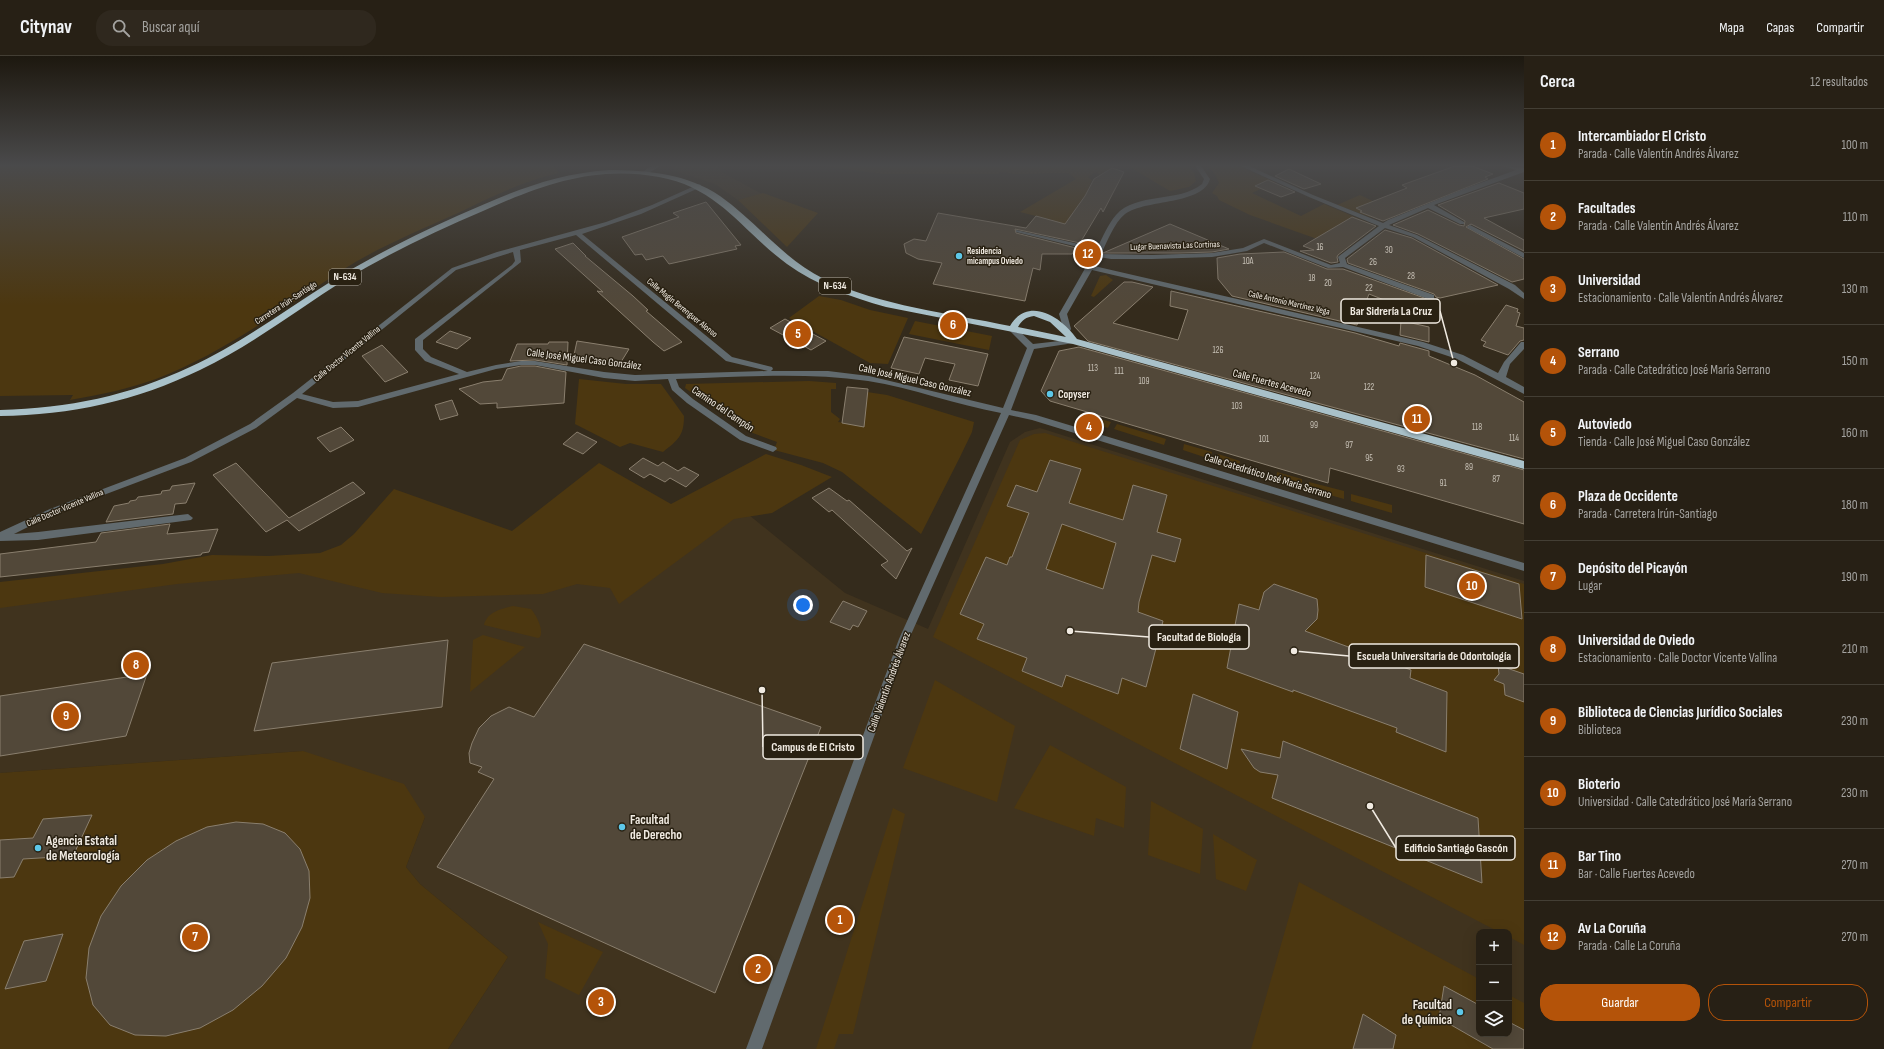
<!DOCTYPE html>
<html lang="es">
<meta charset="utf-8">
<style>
body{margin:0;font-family:"Sofia Sans Condensed",sans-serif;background:#2f281e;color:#f1f3f6}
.controls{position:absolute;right:12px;bottom:12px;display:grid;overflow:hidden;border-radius:8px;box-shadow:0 4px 16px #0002}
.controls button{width:36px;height:36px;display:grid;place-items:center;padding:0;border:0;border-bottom:1px solid #433e34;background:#272015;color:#f1f3f6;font:20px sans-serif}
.you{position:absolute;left:803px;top:549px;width:14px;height:14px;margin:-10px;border:3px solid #fff;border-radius:50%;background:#1a73e8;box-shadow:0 0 0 6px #1a73e833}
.badge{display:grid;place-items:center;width:26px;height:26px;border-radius:50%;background:#b45309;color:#fff;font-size:13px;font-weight:700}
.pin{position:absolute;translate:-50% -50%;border:2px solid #fff;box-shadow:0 1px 4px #0006}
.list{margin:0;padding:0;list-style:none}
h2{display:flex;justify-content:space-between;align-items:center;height:52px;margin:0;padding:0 16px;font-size:17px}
h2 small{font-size:13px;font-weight:400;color:#a4a3a0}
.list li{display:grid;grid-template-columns:26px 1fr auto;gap:12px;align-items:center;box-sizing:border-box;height:72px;padding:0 16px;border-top:1px solid #433e34}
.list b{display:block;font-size:15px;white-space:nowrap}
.list p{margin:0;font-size:13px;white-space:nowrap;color:#a4a3a0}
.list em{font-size:13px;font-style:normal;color:#a4a3a0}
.actions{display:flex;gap:8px;padding:12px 16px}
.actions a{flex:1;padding:9px 0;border:1px solid #b45309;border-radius:16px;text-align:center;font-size:14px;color:#b45309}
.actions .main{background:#b45309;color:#fff}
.icon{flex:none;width:22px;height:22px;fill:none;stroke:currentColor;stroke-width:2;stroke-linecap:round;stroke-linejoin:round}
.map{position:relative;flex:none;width:1524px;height:993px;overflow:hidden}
header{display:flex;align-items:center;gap:24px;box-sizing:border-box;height:56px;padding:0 20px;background:#272015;border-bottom:1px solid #433e34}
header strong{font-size:19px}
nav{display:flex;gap:22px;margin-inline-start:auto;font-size:14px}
.search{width:280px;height:36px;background:#2f281e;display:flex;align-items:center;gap:10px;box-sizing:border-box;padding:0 14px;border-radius:16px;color:#a4a3a0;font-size:15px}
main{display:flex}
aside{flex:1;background:#272015}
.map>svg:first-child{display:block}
.built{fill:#40331e;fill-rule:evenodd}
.green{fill:#4c3710}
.building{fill:#524839;stroke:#8a7f6e;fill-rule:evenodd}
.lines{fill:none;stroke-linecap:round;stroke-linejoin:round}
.street{fill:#616a6e;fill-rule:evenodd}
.highway{fill:#a9c1c9;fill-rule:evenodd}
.poi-dot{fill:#5dc7e8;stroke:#292112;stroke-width:1.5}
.labels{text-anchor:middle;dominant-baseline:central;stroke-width:3;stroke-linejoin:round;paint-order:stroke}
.far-street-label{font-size:9px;fill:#f0eae1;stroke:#292112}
.number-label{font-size:9px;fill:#c8c2b7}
.far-poi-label{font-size:9px;font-weight:bold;fill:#f0eae1;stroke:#292112;text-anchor:start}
.shield{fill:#292112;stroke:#b4aea3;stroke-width:1}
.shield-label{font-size:10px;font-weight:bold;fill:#f0eae1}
.street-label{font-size:11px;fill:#f0eae1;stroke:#292112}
.poi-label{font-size:11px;font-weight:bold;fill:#f0eae1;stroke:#292112;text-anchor:start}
.near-poi-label{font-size:13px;font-weight:bold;fill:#f0eae1;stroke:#292112;text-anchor:start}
.leader{fill:none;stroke:#f0eae1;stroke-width:1.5}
.callout-dot{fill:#f0eae1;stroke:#292112;stroke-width:1.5}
.callout{fill:#292112;stroke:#f0eae1;stroke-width:1.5}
.callout-label{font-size:12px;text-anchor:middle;font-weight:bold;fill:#f0eae1}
</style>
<header>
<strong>Citynav</strong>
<div class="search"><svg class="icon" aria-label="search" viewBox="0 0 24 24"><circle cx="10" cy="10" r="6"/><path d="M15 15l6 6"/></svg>Buscar aquí</div>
<nav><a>Mapa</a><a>Capas</a><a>Compartir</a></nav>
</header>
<main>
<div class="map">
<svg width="1524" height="993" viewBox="0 0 1524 993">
<rect width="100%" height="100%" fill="#342b1c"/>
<g class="built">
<path d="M673 110H717L723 113 720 115 727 119 762 138 738 144 715 128 675 115Z"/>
<path d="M1040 372 1524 525V993H448L508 901 420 828 406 811 425 761 303 695 0 717V542L738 450 845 537 928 573 1010 386 1025 376ZM1479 876H1509V978H1479Z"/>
</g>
<g class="green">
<path d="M0 110H554L559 117C523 125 491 141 458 157 420 174 379 191 344 213 283 252 224 297 156 323 128 333 99 339 70 344L73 339 0 340Z"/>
<path d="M823 110H1115L1100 119 1096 116 1088 121 1092 124 1088 134 1092 135 1086 143 1083 142 1058 181 1052 164 1020 156 1076 123 1068 117 1015 118 1000 116 999 118H883Z"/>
<path d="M1128 110H1188L1194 117 1196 125 1189 131 1170 135Z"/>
<path d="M1208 110H1238L1275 126 1252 137 1301 160 1324 148 1369 167 1371 171 1320 184 1250 159 1219 144 1217 140 1212 137 1219 127 1215 118Z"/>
<path d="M763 137 818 157 787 191 738 144Z"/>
<path d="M1360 139 1383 150 1380 162 1370 161 1337 149Z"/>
<path d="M1106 219 1113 224 1094 241 1091 240 1100 220Z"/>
<path d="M819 240 841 244 870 254 908 262 888 308 870 307 789 262Z"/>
<path d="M915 265 992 280 989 294 909 278Z"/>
<path d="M579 323 626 328H661L684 360C684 380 678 384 663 396L630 387 620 391 575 368Z"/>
<path d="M809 325 836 327V333H831V356L840 363 838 366 863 370 867 336 887 339 974 366 972 376 960 401 921 478 842 416 823 407 774 394 777 386 745 374 685 332 686 328Z"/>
<path d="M1081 357 1111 366 1108 372 1078 363Z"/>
<path d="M1117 368 1166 383 1164 389 1114 373Z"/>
<path d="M1045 377 1524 528V889L1509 881V876H1499L933 581 1020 384 1034 378Z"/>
<path d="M1184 388 1212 396 1210 403 1183 394Z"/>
<path d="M766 398 801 409 832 421 772 457 734 463 619 548 610 532 577 528 543 538 441 541 382 537 299 517 177 528 0 552V526L163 508 212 499 269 500 320 497 341 489 354 478 394 433 512 475 599 407 671 448Z"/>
<path d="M1218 398 1240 405 1239 411 1216 404Z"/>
<path d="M1277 416 1302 423V430L1276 423Z"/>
<path d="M1309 426 1344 435V443L1309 433Z"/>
<path d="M1351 438 1392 449V457L1351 445Z"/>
<path d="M513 550 531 553C536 559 544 573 540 581L538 582 534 581 484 569C487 556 501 553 513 550Z"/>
<path d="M483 579 525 591 470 636 473 584Z"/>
<path d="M935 624 1015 670 997 746 903 712Z"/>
<path d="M1050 689 1126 731 1124 772 1096 762 1094 780 1014 752Z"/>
<path d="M303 695 404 728 425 761 406 811 420 828 508 901 448 993H0V717Z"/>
<path d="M1151 745 1203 773 1200 818 1148 799Z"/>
<path d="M893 752 905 758 853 978H839L834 993H816Z"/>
<path d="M1213 778 1257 804 1246 835 1216 823Z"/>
<path d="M1299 826 1479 923V978H1509V939L1524 947V993H1251Z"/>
<path d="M538 866 603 896 579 939 545 922 548 888Z"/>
</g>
<g class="building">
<path d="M1455 110H1472L1493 118 1485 121 1488 123 1383 165 1360 156 1362 155 1356 152 1407 132 1402 129Z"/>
<path d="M1112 112 1124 116 1103 156 1101 152 1080 187 1015 173 1016 177 1076 192 1072 198H1042L1040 214 1033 212 1025 245 933 228 942 207 918 203 906 197 904 188 914 183 926 185 938 157 1026 172 1036 160 1065 168 1085 140 1094 123Z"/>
<path d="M1289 113 1321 128 1304 133 1275 120Z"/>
<path d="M1268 124 1295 136 1281 141 1255 130Z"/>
<path d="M1499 127 1524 137V153L1484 162 1524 184V195L1471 168 1466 171 1524 203V223L1512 226 1418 178 1393 169 1428 154 1459 169 1464 170 1465 165 1438 149Z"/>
<path d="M706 146 741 189 735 190 737 193 669 208 663 200 646 204 642 198 635 199 622 181 679 161 673 157Z"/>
<path d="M1352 161 1376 170 1338 199 1337 201 1338 206 1331 207 1300 195 1314 194 1303 190Z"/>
<path d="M1170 168 1229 193 1212 196 1180 197H1103Z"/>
<path d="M1385 174 1412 182 1498 229 1440 242 1436 241 1434 238 1348 207 1347 203Z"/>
<path d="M573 187 586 200H585L633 240 648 254 646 255 682 286 664 295 653 286 597 235 603 236 555 193Z"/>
<path d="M1284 196 1327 213H1343L1430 244 1407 266 1429 271V286L1400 279 1402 251 1369 238 1357 269 1232 240 1218 223 1217 202 1240 198Z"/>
<path d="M1124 226H1132L1153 231 1113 267 1178 284 1188 254 1170 250 1171 235 1355 277 1399 290 1400 287 1429 295V300L1475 319 1524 346V403L1088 285 1074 270Z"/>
<path d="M1506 249 1518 253 1517 256 1520 257 1516 270 1524 272V284L1520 285 1508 299 1483 290 1486 286 1481 284Z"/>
<path d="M785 263 826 285 811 294 770 272Z"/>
<path d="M450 275 471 282 457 293 436 286Z"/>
<path d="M904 281 988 298 978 330 949 324 955 308 925 302 919 318 891 312Z"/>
<path d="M577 285 629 293 621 306 574 299Z"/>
<path d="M549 286H568L567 309 535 304 510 305 517 288H548Z"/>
<path d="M382 289 408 316 385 326 362 300Z"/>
<path d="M1079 291 1524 414V468L1330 412 1328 427 1050 345 1041 335 1059 295Z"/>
<path d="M521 310H535L566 316 564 347 497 352V347L480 348 459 333 483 326 502 324 507 313Z"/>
<path d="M847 331 868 333 864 371 842 367Z"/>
<path d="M452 344 458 359 440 364 435 349Z"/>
<path d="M341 371 354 384 330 396 317 382Z"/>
<path d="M577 376 597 386 583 398 563 388Z"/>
<path d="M643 402 658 410 663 406 678 415 684 411 699 419 686 431 670 422 665 426 650 418 644 422 629 413Z"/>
<path d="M1050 404 1081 413 1069 447 1123 464 1133 429 1167 439 1157 476 1181 483 1175 506 1152 499 1139 546 1138 556 1163 565 1146 631 1122 622 1118 638 1066 619 1062 631 1022 615 1027 602 977 583 984 568 960 558 986 501 1007 509 1010 501H1012L1029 457 1007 450 1016 429 1037 436ZM1062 468 1116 487 1103 533 1046 513Z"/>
<path d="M236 407 289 462 353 426 365 437 299 475 287 464 266 476 213 419Z"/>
<path d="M195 427 186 447 175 448 173 458 106 466 114 450 129 447 130 445 136 444 138 441 161 438 162 435 170 434 172 430Z"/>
<path d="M829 432 847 445 849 444 907 495 912 492 896 523 881 509 888 505 832 454 829 456 812 442Z"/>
<path d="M170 468 167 478 218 473 209 496 202 497 201 499 0 521V498L96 486 101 477Z"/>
<path d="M1426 499 1519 528 1522 563 1425 531Z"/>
<path d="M1274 528 1317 543 1318 554 1317 563 1305 575 1411 614 1410 622 1447 636 1446 696 1396 676 1397 672 1293 634V636L1227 612 1239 548 1259 554 1264 536Z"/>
<path d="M843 545 867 555 858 571 853 569 850 574 830 566Z"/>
<path d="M448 584 442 651 254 675 272 607Z"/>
<path d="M584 588 821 671 715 937 437 811 494 723 478 716 482 711 470 707 469 697 472 687 479 672 491 660 509 651 534 661Z"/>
<path d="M1498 609 1524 618V646L1505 639 1504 628 1494 624 1499 618Z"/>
<path d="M147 618 126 680 0 700V640Z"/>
<path d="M1193 638 1238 656 1227 713 1180 693Z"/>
<path d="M1283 685 1478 762 1482 827 1272 742 1278 719 1260 716 1254 712 1241 693 1280 702Z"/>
<path d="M92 759 73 800 23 803 14 821 0 822V784L33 782 43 763Z"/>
<path d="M236 766 263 768 285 777 300 793 309 815 310 842 302 871 286 902 262 930 233 954 200 972 166 980 135 979 110 969 93 949 86 922 89 892 101 860 121 830 147 804 176 785 207 771Z"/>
<path d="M63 878 46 925 5 933 24 885Z"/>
<path d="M1444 930 1479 949V978H1509V966L1524 974V993H1493L1439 962Z"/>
<path d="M1363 958 1396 979 1393 993H1353Z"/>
</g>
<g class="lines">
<g class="street">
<path d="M660 110 647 118 642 117 649 111Z"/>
<path d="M1195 110H1201L1210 123C1203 149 1146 143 1125 158 1114 167 1107 186 1101 198L1152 199 1212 197 1243 192 1264 183 1331 209 1340 207 1338 201 1339 200 1379 170 1309 141 1241 110H1249L1313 139 1383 167 1388 164 1461 134 1516 114 1502 110 1524 112V116L1434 149 1464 166V168H1460L1428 152 1389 169 1417 179 1515 229 1524 237V243L1509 233 1413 181 1385 172 1345 202 1347 208 1434 239V243H1428L1343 211 1328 212 1264 187 1247 195 1212 201 1152 203H1111L1099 201 1094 210 1423 286 1463 299 1498 317 1504 306 1521 286H1524V293L1510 308 1506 321 1524 331V338L1457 303 1418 290 1092 214 1067 258 1071 273 1070 275H1064L1059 258 1095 195 1016 176V174L1097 192C1103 181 1108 168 1116 159 1136 136 1179 147 1202 128L1204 123Z"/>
<path d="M699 128 701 129V131L641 158 582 178 732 301 772 311 773 313 771 315H828L869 320 1003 352 1027 292 1008 273 1009 271H1015L1033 288 1077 283V287H1074L1034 293 1011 354 1036 359 1524 507V515L1032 364 1009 359 909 583 762 993H746L899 583 1001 357C956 349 913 332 868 325 804 316 740 321 676 323L679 331 693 343 746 380 776 391 777 393 773 396 740 384 687 347 672 334 668 323 635 325 604 322 535 309H521L496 313 358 351 333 352 297 342 256 372 191 406 56 457 14 478 38 476 188 458 193 462 191 464 38 484 0 485V476L50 453 185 402 250 368 293 337 452 212 497 196 606 166 652 149ZM576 179 726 305 768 315 635 319 604 316 535 305H521L496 309 467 316 431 301 423 293V284L521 206 520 194ZM513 196 515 205 512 209 415 283V294L425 305 459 318 358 345 333 346 302 338 456 214Z"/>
<path d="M1470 169 1524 197V202L1468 172 1467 171Z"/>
</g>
<path class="highway" d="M609 114C647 114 688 118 720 140 757 166 783 203 824 223 882 250 948 257 1010 270 1028 239 1062 261 1077 283L1524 405V413L1073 288 886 251C851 241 816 229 787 208 741 174 719 132 659 121 594 109 541 129 483 155 436 175 390 197 346 223 297 254 252 289 200 314 136 345 71 359 0 360V354C69 352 128 340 190 311 239 289 282 256 327 228 369 202 412 180 457 160 510 137 551 118 609 114ZM1034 260 1050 266 1066 281 1018 271C1022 264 1026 261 1034 260Z"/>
</g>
<linearGradient id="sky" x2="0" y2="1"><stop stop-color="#1d180f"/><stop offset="0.44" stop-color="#4a4a4b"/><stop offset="1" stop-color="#4a4a4b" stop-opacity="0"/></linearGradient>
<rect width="1524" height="249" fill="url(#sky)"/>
<g class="poi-dot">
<circle cx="959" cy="200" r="4"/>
<circle cx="1050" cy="338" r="4"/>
<circle cx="622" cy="771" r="4"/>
<circle cx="38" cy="792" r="4"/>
<circle cx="1460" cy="956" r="4"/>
</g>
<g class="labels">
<g class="far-street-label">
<text transform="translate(1175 190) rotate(-2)">Lugar Buenavista Las Cortinas</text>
<text transform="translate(286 247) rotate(-33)">Carretera Irún-Santiago</text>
<text transform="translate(1289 247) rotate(13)">Calle Antonio Martínez Vega</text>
<text transform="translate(682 252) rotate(39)">Calle Magín Berenguer Alonso</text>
<text transform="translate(347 298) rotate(-39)">Calle Doctor Vicente Vallina</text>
<text transform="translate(65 452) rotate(-23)">Calle Doctor Vicente Vallina</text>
</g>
<g class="number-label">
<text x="1320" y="191">16</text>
<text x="1389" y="194">30</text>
<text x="1248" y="205">10A</text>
<text x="1373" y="206">26</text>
<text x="1411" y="220">28</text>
<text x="1312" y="222">18</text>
<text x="1328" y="227">20</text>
<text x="1369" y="232">22</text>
<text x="1218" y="294">126</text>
<text x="1093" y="312">113</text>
<text x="1119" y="315">111</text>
<text x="1315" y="320">124</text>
<text x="1144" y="325">109</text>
<text x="1369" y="331">122</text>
<text x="1237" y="350">103</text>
<text x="1314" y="369">99</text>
<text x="1477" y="371">118</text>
<text x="1514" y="382">114</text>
<text x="1264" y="383">101</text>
<text x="1349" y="389">97</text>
<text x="1369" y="402">95</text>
<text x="1469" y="411">89</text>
<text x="1401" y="413">93</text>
<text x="1496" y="423">87</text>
<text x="1443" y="427">91</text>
</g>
<g class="far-poi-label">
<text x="967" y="195">Residencia<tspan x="967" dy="10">micampus Oviedo</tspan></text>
</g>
<g class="shield">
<rect x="329" y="213" width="32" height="16" rx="3"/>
<rect x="819" y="222" width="32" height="16" rx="3"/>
</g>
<g class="shield-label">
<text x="345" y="221">N-634</text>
<text x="835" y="230">N-634</text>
</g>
<g class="street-label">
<text transform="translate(584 303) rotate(7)">Calle José Miguel Caso González</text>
<text transform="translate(915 324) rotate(13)">Calle José Miguel Caso González</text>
<text transform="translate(1272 327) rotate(15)">Calle Fuertes Acevedo</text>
<text transform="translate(723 353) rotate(34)">Camino del Campón</text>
<text transform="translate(1268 420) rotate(17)">Calle Catedrático José María Serrano</text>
<text transform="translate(889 626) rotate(-70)">Calle Valentín Andrés Álvarez</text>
</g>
<g class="poi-label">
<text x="1058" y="338">Copyser</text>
</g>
<g class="near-poi-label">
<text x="630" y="764">Facultad<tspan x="630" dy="15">de Derecho</tspan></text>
<text x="46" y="785">Agencia Estatal<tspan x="46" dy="15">de Meteorología</tspan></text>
<text x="1452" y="949" text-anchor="end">Facultad<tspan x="1452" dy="15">de Química</tspan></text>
</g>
</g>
<path class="leader" d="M1454 307L1440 255M1070 575L1149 581M1294 595L1349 600M762 634L763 691M1370 750L1396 792"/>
<g class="callout-dot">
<circle cx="1454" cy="307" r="4"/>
<circle cx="1070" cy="575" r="4"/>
<circle cx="1294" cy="595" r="4"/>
<circle cx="762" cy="634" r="4"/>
<circle cx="1370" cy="750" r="4"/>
</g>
<g class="callout">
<rect x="1341" y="243" width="99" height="24" rx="4"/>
<rect x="1149" y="569" width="100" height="24" rx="4"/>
<rect x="1349" y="588" width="170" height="24" rx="4"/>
<rect x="763" y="679" width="100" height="24" rx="4"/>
<rect x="1396" y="780" width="119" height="24" rx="4"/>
</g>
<g class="callout-label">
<text x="1391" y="259">Bar Sidrería La Cruz</text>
<text x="1199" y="585">Facultad de Biología</text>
<text x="1434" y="604">Escuela Universitaria de Odontología</text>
<text x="813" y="695">Campus de El Cristo</text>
<text x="1456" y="796">Edificio Santiago Gascón</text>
</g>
</svg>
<div class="controls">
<button>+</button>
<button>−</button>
<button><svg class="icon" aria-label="layers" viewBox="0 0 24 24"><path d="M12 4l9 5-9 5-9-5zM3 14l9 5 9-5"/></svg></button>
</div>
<div class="you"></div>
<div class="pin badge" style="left:840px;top:864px">1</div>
<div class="pin badge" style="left:758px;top:913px">2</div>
<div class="pin badge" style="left:601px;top:946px">3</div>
<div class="pin badge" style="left:1089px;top:371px">4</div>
<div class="pin badge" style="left:798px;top:278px">5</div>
<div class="pin badge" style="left:953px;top:269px">6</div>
<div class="pin badge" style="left:195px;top:881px">7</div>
<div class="pin badge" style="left:136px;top:609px">8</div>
<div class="pin badge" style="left:66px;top:660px">9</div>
<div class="pin badge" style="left:1472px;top:530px">10</div>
<div class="pin badge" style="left:1417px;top:363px">11</div>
<div class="pin badge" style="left:1088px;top:198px">12</div>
</div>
<aside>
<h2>Cerca<small>12 resultados</small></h2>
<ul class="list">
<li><span class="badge">1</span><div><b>Intercambiador El Cristo</b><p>Parada · Calle Valentín Andrés Álvarez</p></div><em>100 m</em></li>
<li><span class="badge">2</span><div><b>Facultades</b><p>Parada · Calle Valentín Andrés Álvarez</p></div><em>110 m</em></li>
<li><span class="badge">3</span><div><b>Universidad</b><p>Estacionamiento · Calle Valentín Andrés Álvarez</p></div><em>130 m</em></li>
<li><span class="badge">4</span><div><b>Serrano</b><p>Parada · Calle Catedrático José María Serrano</p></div><em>150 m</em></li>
<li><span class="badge">5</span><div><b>Autoviedo</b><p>Tienda · Calle José Miguel Caso González</p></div><em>160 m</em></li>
<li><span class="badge">6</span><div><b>Plaza de Occidente</b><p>Parada · Carretera Irún-Santiago</p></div><em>180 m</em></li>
<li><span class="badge">7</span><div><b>Depósito del Picayón</b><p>Lugar</p></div><em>190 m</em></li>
<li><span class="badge">8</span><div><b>Universidad de Oviedo</b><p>Estacionamiento · Calle Doctor Vicente Vallina</p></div><em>210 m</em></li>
<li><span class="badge">9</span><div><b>Biblioteca de Ciencias Jurídico Sociales</b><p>Biblioteca</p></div><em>230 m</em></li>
<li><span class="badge">10</span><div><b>Bioterio</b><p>Universidad · Calle Catedrático José María Serrano</p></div><em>230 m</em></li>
<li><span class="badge">11</span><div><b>Bar Tino</b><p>Bar · Calle Fuertes Acevedo</p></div><em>270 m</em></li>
<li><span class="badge">12</span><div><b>Av La Coruña</b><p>Parada · Calle La Coruña</p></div><em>270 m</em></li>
</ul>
<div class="actions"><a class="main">Guardar</a><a>Compartir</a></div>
</aside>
</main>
